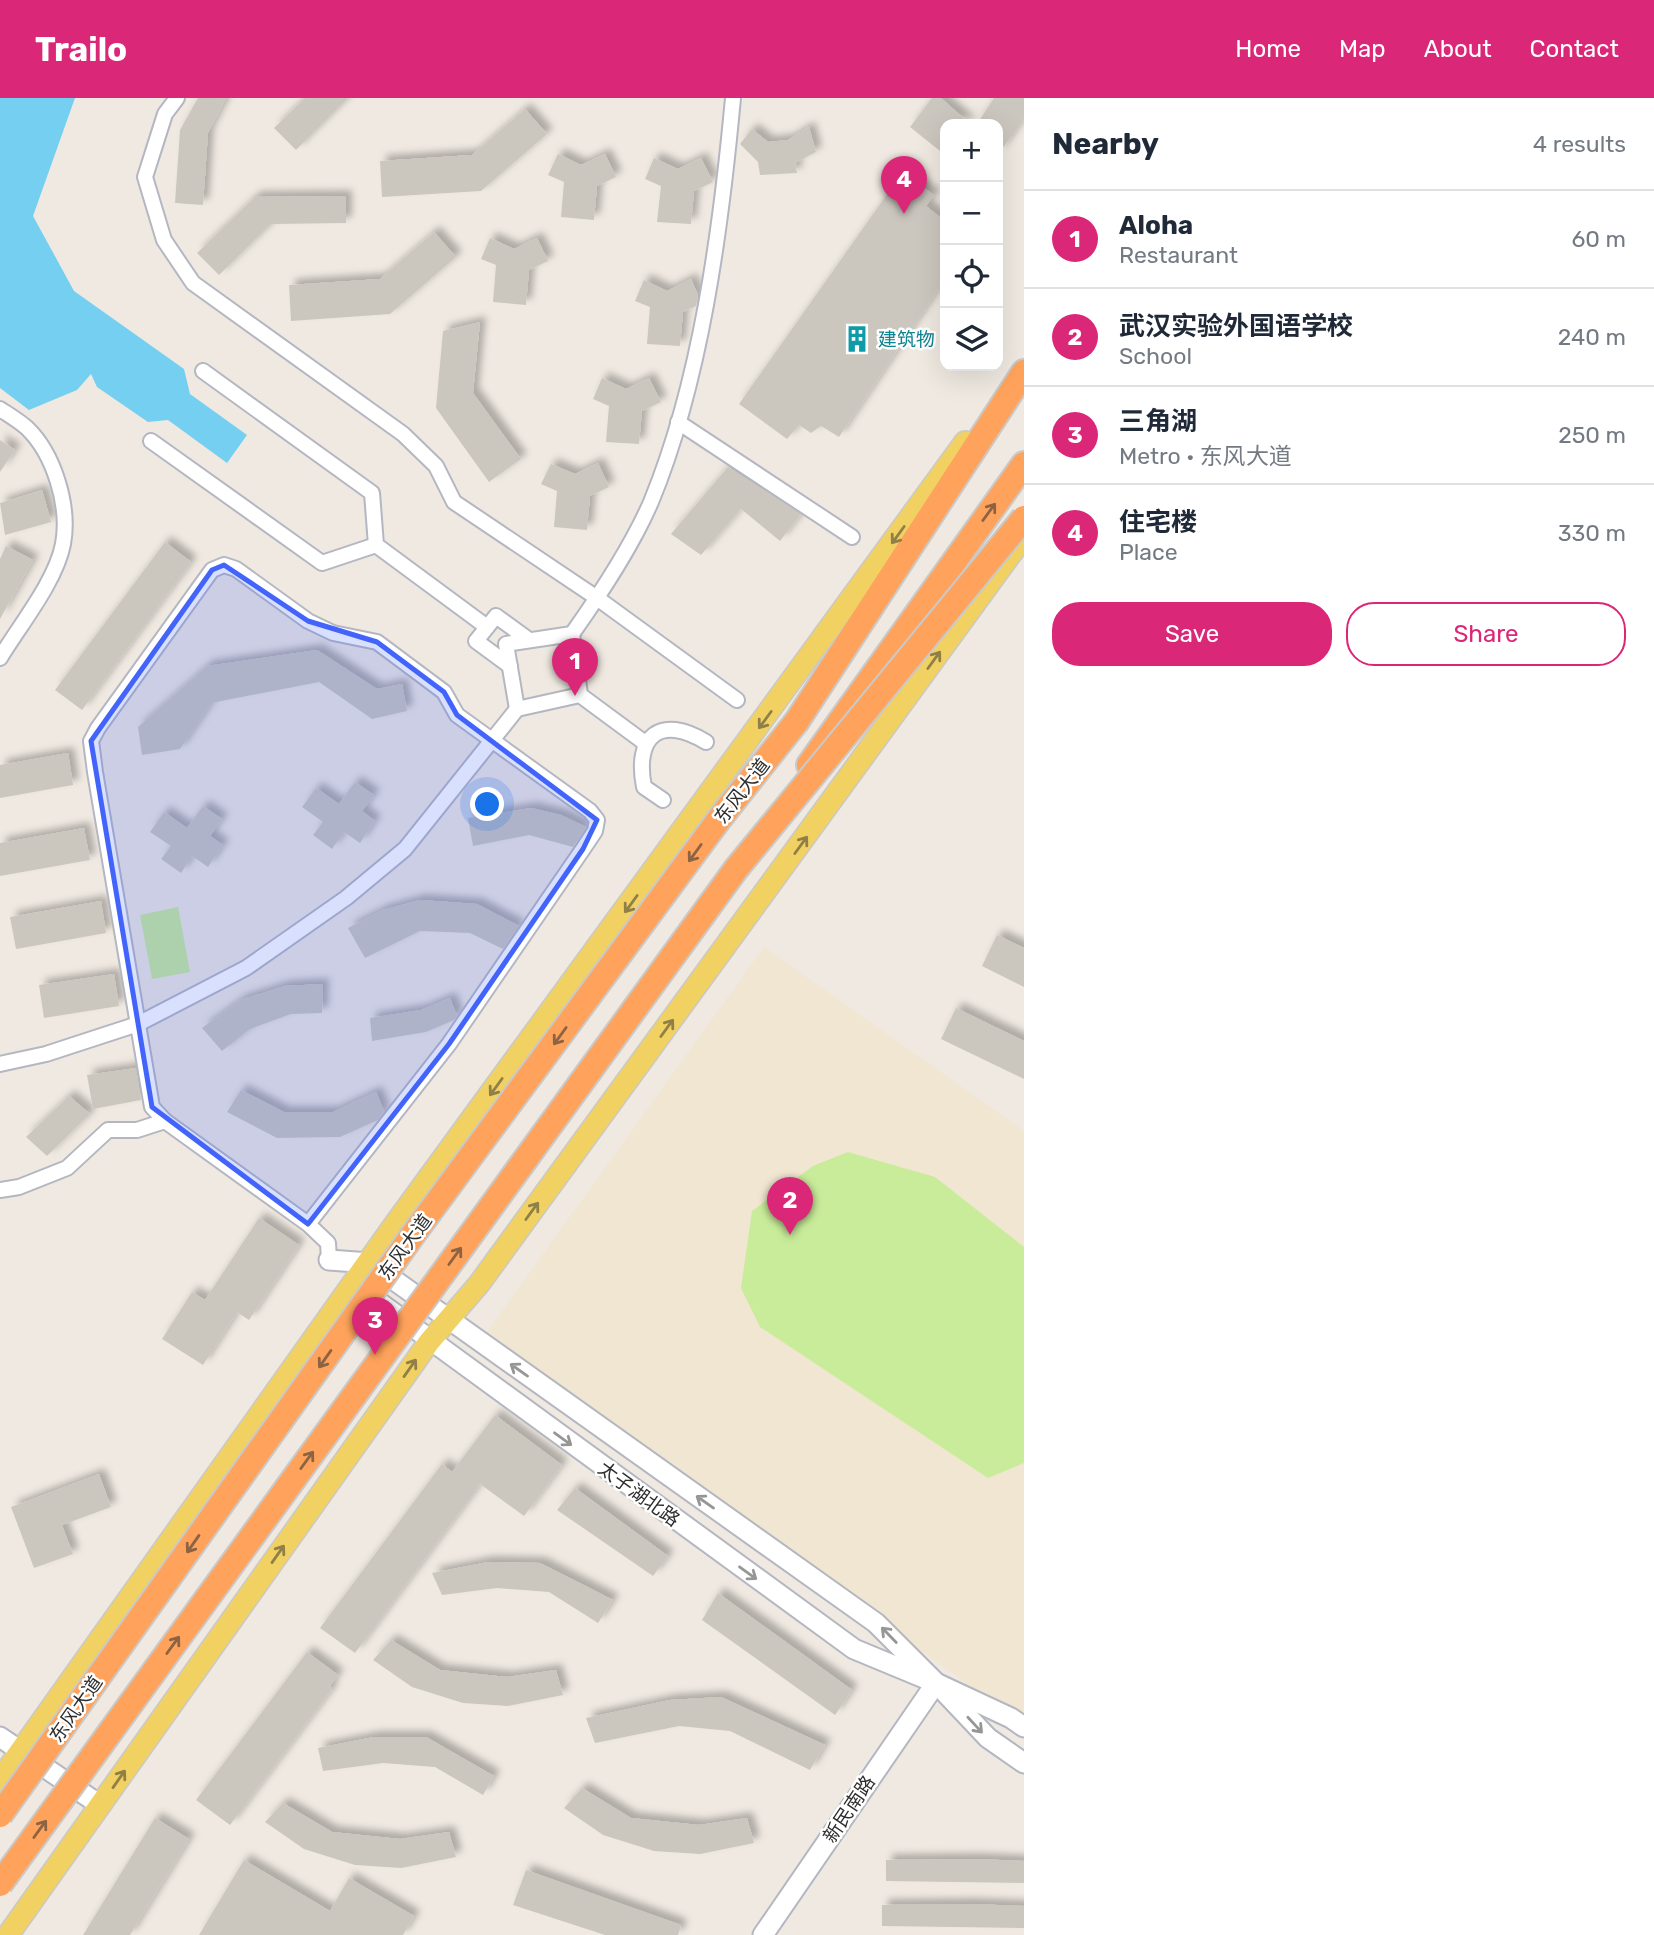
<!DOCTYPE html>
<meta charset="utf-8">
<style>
body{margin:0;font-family:Rubik,"Noto Sans SC",sans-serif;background:#f2f2f3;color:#1f2937}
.controls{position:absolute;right:21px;top:21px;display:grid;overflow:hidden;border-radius:14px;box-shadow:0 7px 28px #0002}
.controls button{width:63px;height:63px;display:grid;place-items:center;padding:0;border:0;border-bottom:2px solid #e0e1e3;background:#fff;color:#1f2937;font:35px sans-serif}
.you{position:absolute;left:488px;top:707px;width:24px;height:24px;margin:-18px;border:5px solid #fff;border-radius:50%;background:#1a73e8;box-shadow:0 0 0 10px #1a73e833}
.badge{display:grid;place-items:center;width:46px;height:46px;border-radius:50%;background:#db2777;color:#fff;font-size:23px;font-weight:700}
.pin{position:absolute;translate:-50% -58px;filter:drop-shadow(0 2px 4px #0008)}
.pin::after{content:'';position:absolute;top:37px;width:24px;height:21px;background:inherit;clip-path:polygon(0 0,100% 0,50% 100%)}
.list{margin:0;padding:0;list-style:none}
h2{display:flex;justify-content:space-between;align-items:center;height:91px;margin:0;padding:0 28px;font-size:30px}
h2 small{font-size:23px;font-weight:400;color:#747a83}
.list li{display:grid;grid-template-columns:46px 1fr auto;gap:21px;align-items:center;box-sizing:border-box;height:98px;padding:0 28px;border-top:2px solid #e0e1e3}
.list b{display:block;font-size:26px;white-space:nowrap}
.list p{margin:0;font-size:23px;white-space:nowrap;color:#747a83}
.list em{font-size:23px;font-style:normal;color:#747a83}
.actions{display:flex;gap:14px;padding:21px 28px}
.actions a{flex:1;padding:16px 0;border:2px solid #db2777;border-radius:28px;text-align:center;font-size:24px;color:#db2777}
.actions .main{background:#db2777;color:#fff}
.icon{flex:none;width:38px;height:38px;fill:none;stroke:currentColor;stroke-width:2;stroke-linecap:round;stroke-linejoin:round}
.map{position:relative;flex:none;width:1024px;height:1837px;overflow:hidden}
header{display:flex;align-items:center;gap:42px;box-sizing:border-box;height:98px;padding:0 35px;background:#db2777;color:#fff}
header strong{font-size:33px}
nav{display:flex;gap:38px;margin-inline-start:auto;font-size:24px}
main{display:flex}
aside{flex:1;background:#fff}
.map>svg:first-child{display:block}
.education{fill:#f0e6d1}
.pitch{fill:#c9ec9a}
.water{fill:#75cff0}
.building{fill:#cbc7bf;filter:url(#shadow)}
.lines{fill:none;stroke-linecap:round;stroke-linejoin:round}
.street-casing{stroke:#b4b7c1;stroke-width:18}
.secondary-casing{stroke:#b4b7c1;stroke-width:23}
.primary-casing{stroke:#c9c9c9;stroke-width:24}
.highway-casing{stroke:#c9c9c9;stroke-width:28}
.street{stroke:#fff;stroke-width:14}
.secondary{stroke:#fff;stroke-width:19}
.primary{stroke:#f2d163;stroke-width:21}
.highway{stroke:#ffa35c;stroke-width:24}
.highway-bridge-casing{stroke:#c9c9c9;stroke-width:28;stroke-linecap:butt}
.highway-bridge{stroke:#ffa35c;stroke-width:24}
.oneway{stroke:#8c6343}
.oneway2{stroke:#908048}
.oneway3{stroke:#969696}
.marked{fill:#4264fb;fill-opacity:0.2;stroke:#4264fb;stroke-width:5;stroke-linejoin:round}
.labels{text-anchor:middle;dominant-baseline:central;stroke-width:5;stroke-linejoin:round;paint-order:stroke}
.culture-label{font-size:19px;fill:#0d838f;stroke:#fff;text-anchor:start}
.street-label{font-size:19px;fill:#2e2e2e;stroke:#fff}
</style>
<header>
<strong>Trailo</strong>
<nav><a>Home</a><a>Map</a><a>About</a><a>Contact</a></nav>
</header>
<main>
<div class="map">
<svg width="1024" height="1837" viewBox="0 0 1024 1837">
<defs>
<filter id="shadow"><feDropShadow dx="6" dy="-6" stdDeviation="3.5" flood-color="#0004"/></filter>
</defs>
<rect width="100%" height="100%" fill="#efe9e1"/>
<path class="education" d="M764 849 1024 1033V1626L482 1241Z"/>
<g class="pitch">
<path d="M178 809 190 874 152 881 140 817Z"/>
<path d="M848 1054 935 1079 1024 1149V1365L988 1380 760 1229 741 1190 752 1113 813 1068Z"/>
</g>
<path class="water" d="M0 0H75L33 118 74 193 184 271 190 296 247 337 227 365 168 322 148 324 97 289 91 276 77 292 29 312 0 290Z"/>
<g class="building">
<path d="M198 0H226L208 35 203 107 175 105 180 32Z"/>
<path d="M305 0H348L296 52 274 30Z"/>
<path d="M932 0H941L970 26H945V57L910 29Z"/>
<path d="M994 0H1024V21L998 56V26H977Z"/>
<path d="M525 11 547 36 481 93 382 99 380 63 472 57Z"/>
<path d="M809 29 816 54 795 65 797 75 760 77 758 64 740 46 752 31 768 44 788 42Z"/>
<path d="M558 56 581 67 605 56 616 79 597 88 594 122 561 119 564 84 548 77Z"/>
<path d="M654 60 678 71 701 60 713 84 694 93 691 126 657 124 661 88 645 81Z"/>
<path d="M902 75 934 97 926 108 945 123V181L839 339 821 328 811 335 799 327 787 341 739 306Z"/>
<path d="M346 98V125L271 126 219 177 197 155 255 99Z"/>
<path d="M434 134 456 159 390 216 291 223 289 187 380 181Z"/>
<path d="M490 140 514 151 537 140 548 163 529 172 526 207 493 204 496 167 481 161Z"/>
<path d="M691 181 698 197 696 208 683 214 680 248 647 246 650 209 635 203 644 182 667 193Z"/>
<path d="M480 224 473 295 521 361 489 384 436 310 443 233Z"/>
<path d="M602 280 626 291 649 280 661 304 642 313 639 346 606 344 609 308 593 301Z"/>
<path d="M0 342 15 352 0 374Z"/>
<path d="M598 365 609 389 590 398 587 432 554 429 557 393 541 386 551 366 575 376Z"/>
<path d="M728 369 801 416 780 443 741 411 701 457 671 436Z"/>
<path d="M42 392 51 424 5 437 0 405Z"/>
<path d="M165 444 191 464 82 612 55 592Z"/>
<path d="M6 448 33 462 0 521V461Z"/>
<path d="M317 552 377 591 402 586 407 613 372 621 319 584 211 605 180 651 142 657 138 629 207 568Z"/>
<path d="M68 655 73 687 0 700V667Z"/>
<path d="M355 684 374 697 362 713 375 723 360 745 344 734 332 751 313 737 323 724 302 709 316 690 339 706Z"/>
<path d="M203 708 222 721 210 738 223 747 208 769 192 758 181 775 161 761 171 748 150 734 164 714 187 730Z"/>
<path d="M531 710 561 717 586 729 573 749 529 737 473 748 468 720Z"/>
<path d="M84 730 90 762 0 778V745Z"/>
<path d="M420 802 477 806 519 828 503 851 470 835 420 833 365 860 348 830 383 812Z"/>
<path d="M101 803 106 835 16 851 10 819Z"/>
<path d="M997 837 1024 850V889L982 868Z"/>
<path d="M114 876 119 908 44 920 39 887Z"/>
<path d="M323 886 322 915 291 916 250 931 222 953 202 930 241 902 285 888Z"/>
<path d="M450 900 457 918 454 922 426 934 372 943 370 920 421 912Z"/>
<path d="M956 910 1024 943V981L941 941Z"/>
<path d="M136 970 141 1002 93 1011 87 977Z"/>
<path d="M241 992 284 1014H333L376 994 384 1013 378 1022 340 1039 277 1040 227 1014Z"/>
<path d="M69 998 90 1016 47 1058 26 1039Z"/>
<path d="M259 1120 299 1147 249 1222 237 1214 203 1267 162 1241 192 1194 205 1202Z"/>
<path d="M495 1317 562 1367 524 1418 480 1386 355 1555 320 1530 442 1366 452 1374Z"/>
<path d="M99 1376 111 1409 62 1427 73 1456 34 1470 11 1409Z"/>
<path d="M575 1390 668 1458 653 1478 557 1412Z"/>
<path d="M488 1464 540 1465 613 1502 598 1525 549 1494 497 1490 442 1497 432 1475Z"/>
<path d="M718 1495 852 1592 835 1617 702 1522Z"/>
<path d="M391 1542 440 1572 507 1579 556 1572 563 1597 508 1608 463 1605 412 1589 373 1562Z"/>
<path d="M307 1554 338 1577 330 1588 332 1591 230 1727 196 1702Z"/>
<path d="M721 1599 825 1647 810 1672 730 1633 679 1628 595 1645 586 1620 670 1602Z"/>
<path d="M374 1639H426L494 1678 483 1697 435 1669 383 1665 323 1673 318 1650Z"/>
<path d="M582 1690 631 1720 699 1727 747 1720 754 1745 700 1756 654 1753 603 1737 564 1710Z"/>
<path d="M283 1705 332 1734 400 1741 449 1734 456 1759 401 1770 355 1767 304 1751 265 1724Z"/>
<path d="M155 1720 189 1741 130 1837H83Z"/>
<path d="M975 1761 1024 1763V1785L886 1783V1762Z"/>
<path d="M244 1762 330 1813 349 1780 414 1818 403 1837H199Z"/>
<path d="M526 1772 681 1827 678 1837H605L513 1807Z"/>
<path d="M971 1806 1024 1808V1830L882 1828V1807Z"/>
</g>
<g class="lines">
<defs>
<g id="street">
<path d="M177 0 165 16 145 79 164 142 193 185 403 336 436 368 454 404 597 500 737 602"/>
<path d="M203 273 372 395 376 447 487 529"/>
<path d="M0 311C9 317 19 323 27 330 54 356 70 408 63 446 56 483 20 527 0 560"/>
<path d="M678 324 852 439"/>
<path d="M151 343 322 465 376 447"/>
<path d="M572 536C601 495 631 450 651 404 701 283 721 130 733 0"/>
<path d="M510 568 476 543 496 518 529 542"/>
<path d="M580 597 517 611 506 546 572 536 580 597 645 645"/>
<path d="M663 702 644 689C634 638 660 616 706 644"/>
<path d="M0 966 46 956 138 926 246 870 346 800 405 751 517 611"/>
<path d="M0 1092 19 1089 67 1070 108 1032H137L165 1023"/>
<path d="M308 1126 449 946 583 751 595 733 597 722 590 713 457 617 444 594 377 544 333 535 308 523 236 471 224 467 212 472 98 630 91 643 95 674 152 1009 165 1023 308 1126 328 1145 329 1162"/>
</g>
<g id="secondary">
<path d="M329 1162 370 1165 876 1525 936 1585 1011 1620 1024 1629"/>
<path d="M358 1189 854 1551 936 1585 988 1640 1024 1665"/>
<path d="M0 1639 100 1707"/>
<path d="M763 1837 936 1585"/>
</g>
<g id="primary">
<path d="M0 1682 395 1126 965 344"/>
<path d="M8 1837 429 1244 479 1186 1024 438"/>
</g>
<g id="highway">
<path d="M797 623 1024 274"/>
<path d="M809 667 1024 366"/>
</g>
</defs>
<use href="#street" class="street-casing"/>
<use href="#secondary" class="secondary-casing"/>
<use href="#primary" class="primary-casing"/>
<use href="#highway" class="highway-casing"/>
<use href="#street" class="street"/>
<use href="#secondary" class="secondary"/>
<use href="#primary" class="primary"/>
<use href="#highway" class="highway"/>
<defs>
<g id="highway-bridge">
<path d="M0 1717 412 1138 720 720 797 623"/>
<path d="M0 1786 736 771 1024 420"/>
</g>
</defs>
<use href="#highway-bridge" class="highway-bridge-casing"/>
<use href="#highway-bridge" class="highway-bridge"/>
</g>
<defs><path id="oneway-shaft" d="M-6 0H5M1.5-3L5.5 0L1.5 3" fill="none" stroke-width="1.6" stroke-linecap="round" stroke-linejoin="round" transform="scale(1.75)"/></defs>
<g class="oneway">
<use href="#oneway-shaft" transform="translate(989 414) rotate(-54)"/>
<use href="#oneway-shaft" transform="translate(695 755) rotate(126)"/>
<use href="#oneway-shaft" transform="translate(560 938) rotate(126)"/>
<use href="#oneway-shaft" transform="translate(455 1158) rotate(-54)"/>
<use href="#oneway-shaft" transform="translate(325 1261) rotate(125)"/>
<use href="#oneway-shaft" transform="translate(307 1362) rotate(-54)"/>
<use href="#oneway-shaft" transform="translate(193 1446) rotate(125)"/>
<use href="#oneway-shaft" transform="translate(173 1547) rotate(-54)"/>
<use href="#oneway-shaft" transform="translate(40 1731) rotate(-54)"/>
</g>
<g class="oneway2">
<use href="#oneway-shaft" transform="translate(898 437) rotate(126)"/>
<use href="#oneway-shaft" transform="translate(934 562) rotate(-54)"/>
<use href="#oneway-shaft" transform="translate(765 622) rotate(126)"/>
<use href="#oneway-shaft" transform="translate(801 747) rotate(-54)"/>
<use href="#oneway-shaft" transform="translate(631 806) rotate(126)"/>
<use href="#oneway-shaft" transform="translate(667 930) rotate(-54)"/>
<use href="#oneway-shaft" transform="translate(496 989) rotate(126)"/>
<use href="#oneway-shaft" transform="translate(532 1113) rotate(-54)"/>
<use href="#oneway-shaft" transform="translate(410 1270) rotate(-55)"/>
<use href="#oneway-shaft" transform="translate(278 1456) rotate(-55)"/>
<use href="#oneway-shaft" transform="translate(119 1681) rotate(-55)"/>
</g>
<g class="oneway3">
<use href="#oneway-shaft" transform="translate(519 1272) rotate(-145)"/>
<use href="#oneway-shaft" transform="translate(563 1341) rotate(36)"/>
<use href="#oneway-shaft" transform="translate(705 1404) rotate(-145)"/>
<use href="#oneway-shaft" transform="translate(748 1475) rotate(36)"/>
<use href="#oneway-shaft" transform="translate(889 1537) rotate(-134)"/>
<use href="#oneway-shaft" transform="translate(975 1627) rotate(47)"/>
</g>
<path class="marked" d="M224 467 308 523 377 544 444 594 457 617 597 722 583 751 449 946 308 1126 152 1009 91 643 212 472Z"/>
<defs>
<symbol id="building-bare" viewBox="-9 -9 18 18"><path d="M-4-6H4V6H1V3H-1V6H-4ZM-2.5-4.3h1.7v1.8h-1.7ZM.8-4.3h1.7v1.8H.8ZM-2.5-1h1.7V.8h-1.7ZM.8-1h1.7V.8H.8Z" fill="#0f9aa8" stroke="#fff" stroke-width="2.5" paint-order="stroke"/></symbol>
</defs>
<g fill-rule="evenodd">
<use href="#building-bare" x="838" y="222" width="38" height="38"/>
</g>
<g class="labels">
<g class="culture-label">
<text x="878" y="241">建筑物</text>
</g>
<g class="street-label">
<text transform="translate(742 693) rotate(-52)">东风大道</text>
<text transform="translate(405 1149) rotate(-54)">东风大道</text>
<text transform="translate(639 1396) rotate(36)">太子湖北路</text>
<text transform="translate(76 1611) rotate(-55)">东风大道</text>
<text transform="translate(849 1711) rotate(-56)">新民南路</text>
</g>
</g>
</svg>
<div class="controls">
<button>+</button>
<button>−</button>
<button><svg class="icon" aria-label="locate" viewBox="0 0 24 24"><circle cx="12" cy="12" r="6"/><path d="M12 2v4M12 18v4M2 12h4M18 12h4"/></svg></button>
<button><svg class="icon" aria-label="layers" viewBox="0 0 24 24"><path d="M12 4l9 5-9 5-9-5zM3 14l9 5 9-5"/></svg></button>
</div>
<div class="you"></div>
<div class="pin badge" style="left:575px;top:598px">1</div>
<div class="pin badge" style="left:790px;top:1137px">2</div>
<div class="pin badge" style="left:375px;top:1257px">3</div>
<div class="pin badge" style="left:904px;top:116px">4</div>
</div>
<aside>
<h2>Nearby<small>4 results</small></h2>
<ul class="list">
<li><span class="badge">1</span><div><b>Aloha</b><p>Restaurant</p></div><em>60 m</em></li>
<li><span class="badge">2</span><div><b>武汉实验外国语学校</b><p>School</p></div><em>240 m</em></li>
<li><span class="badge">3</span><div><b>三角湖</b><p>Metro · 东风大道</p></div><em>250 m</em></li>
<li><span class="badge">4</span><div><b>住宅楼</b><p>Place</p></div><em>330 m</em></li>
</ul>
<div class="actions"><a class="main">Save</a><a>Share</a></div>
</aside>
</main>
